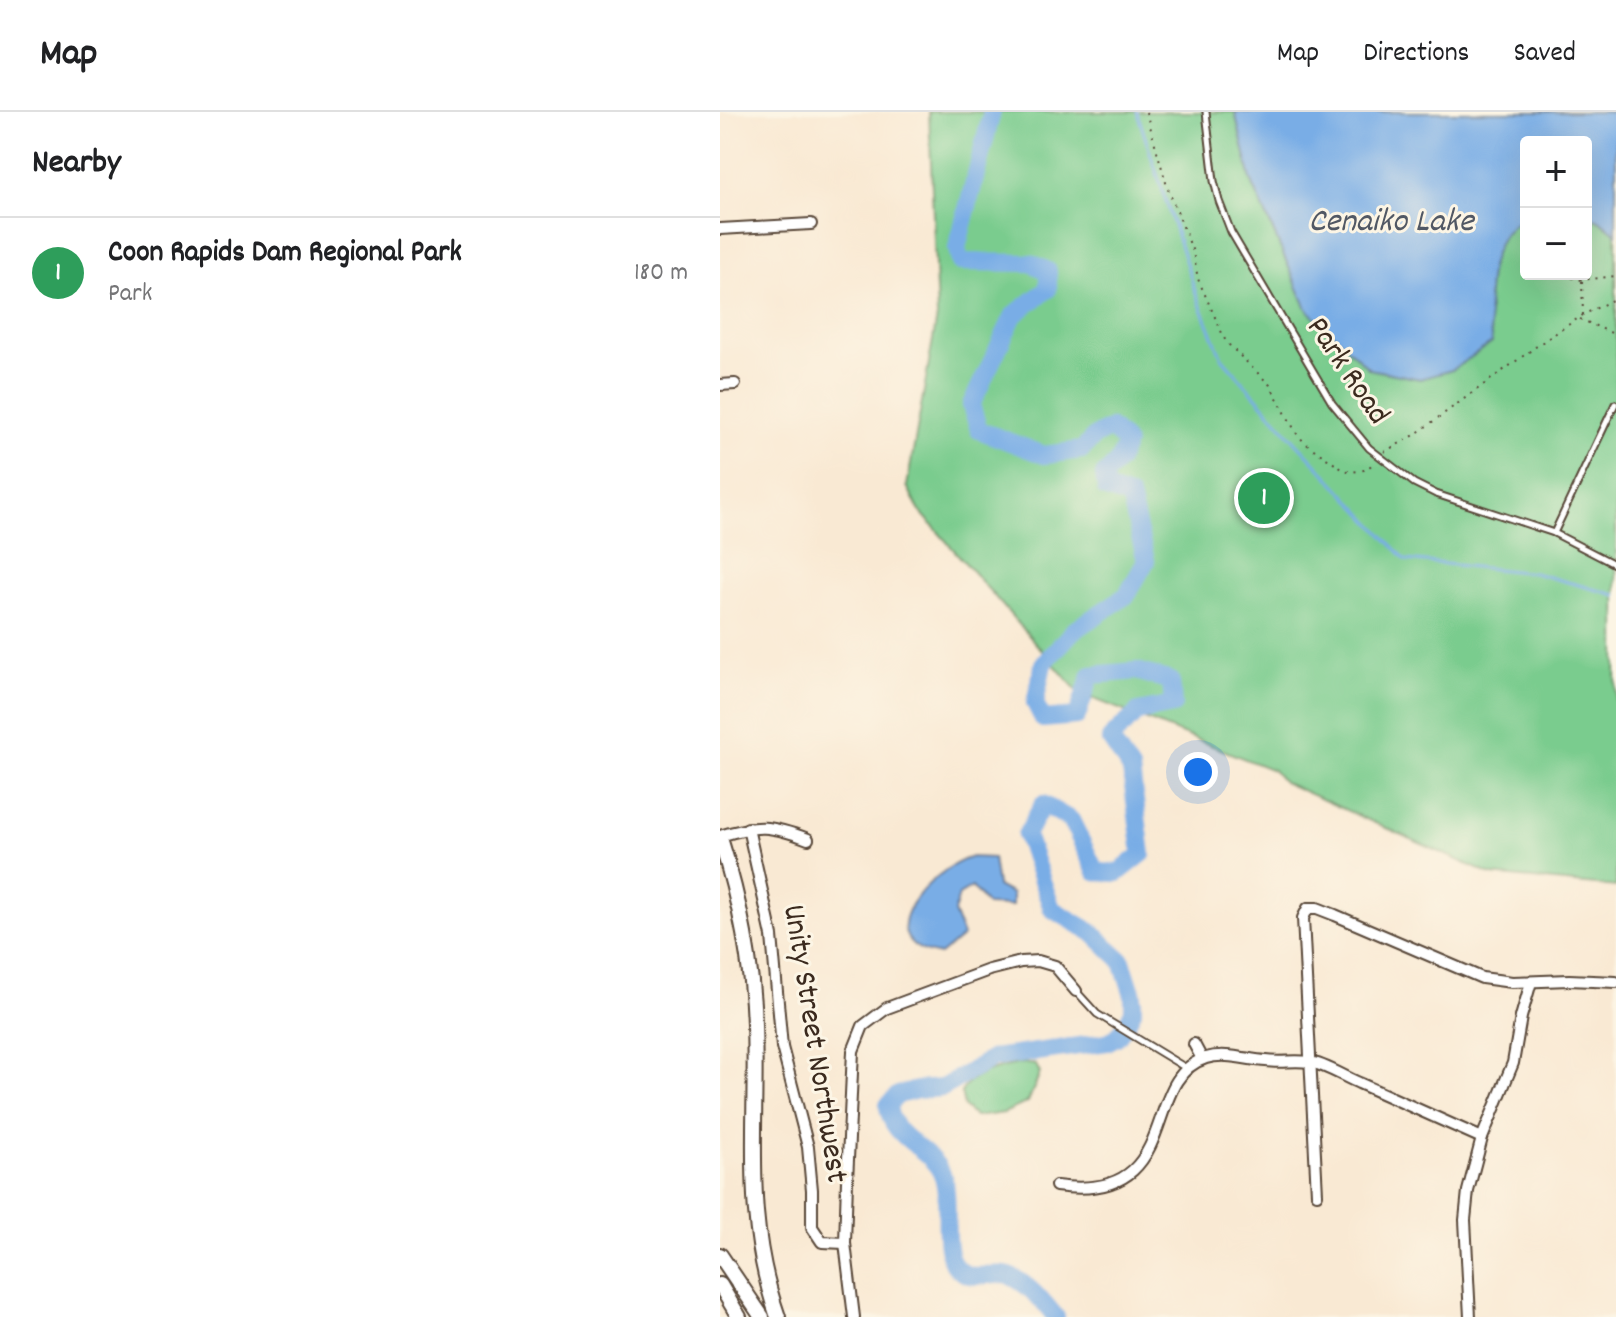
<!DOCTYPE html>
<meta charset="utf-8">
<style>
body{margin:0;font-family:Dekko,sans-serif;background:#f2f2f2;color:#202124}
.controls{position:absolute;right:24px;top:24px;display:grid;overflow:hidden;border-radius:8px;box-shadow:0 8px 32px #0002}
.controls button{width:72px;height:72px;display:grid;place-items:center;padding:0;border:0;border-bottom:2px solid #e0e0e0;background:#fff;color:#202124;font:40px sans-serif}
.you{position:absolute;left:478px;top:660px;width:28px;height:28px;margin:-20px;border:6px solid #fff;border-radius:50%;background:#1a73e8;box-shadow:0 0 0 12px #1a73e833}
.badge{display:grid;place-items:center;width:52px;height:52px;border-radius:50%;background:#ea580c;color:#fff;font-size:26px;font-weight:700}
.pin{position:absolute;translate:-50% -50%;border:4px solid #fff;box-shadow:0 2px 8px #0006}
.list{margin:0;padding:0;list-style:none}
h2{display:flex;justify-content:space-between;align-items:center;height:104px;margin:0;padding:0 32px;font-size:34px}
h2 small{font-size:26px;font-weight:400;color:#757577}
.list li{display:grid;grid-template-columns:52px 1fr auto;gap:24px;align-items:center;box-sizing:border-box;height:112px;padding:0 32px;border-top:2px solid #e0e0e0}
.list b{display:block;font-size:30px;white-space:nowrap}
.list p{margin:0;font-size:26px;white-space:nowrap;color:#757577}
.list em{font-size:26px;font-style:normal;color:#757577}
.map{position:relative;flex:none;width:896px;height:1205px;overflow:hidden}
header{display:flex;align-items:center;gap:48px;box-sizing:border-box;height:112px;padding:0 40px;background:#fff;border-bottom:2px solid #e0e0e0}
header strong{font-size:38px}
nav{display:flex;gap:44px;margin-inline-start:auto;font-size:28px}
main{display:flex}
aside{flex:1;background:#fff}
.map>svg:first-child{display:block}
.green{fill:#7acc8e;stroke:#5a7b56;stroke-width:2;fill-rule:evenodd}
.water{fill:#79ade6;stroke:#5a6c82;stroke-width:2}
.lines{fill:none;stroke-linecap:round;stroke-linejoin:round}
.stream{stroke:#79ade6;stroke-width:3}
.river{stroke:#79ade6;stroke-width:18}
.lane-casing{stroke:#584739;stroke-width:9}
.street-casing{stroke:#584739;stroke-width:14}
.secondary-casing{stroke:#584739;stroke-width:18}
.path{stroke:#584739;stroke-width:2;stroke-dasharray:2 6;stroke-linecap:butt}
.lane{stroke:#fff;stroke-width:5}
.street{stroke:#fff;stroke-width:10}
.secondary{stroke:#fff;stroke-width:14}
.labels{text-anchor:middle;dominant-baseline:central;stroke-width:6;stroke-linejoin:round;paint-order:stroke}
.street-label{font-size:32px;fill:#3b2a1e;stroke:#fcf5e5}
.water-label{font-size:34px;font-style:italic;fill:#515864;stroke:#fcf5e5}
</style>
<header>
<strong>Map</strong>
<nav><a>Map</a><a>Directions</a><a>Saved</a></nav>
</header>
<main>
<aside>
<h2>Nearby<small></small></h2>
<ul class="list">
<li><span class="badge" style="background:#2e9e5b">1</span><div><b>Coon Rapids Dam Regional Park</b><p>Park</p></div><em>180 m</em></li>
</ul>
</aside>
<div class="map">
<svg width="896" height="1205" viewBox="0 0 896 1205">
<rect width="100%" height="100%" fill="#fcf5e5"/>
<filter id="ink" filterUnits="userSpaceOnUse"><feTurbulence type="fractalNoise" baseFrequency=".0125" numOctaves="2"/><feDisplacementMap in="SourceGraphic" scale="16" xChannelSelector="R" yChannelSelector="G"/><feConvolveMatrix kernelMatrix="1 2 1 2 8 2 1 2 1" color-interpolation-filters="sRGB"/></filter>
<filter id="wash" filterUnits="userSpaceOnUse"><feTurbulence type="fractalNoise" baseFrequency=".006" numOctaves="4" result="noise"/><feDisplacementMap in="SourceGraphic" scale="32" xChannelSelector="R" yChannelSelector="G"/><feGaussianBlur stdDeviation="1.8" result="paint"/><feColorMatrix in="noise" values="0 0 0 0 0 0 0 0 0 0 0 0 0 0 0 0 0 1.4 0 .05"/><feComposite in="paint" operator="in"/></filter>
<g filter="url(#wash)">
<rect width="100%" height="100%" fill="#f9e9d3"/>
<g class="green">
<path d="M209 0H896V775L771 763 563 670 553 658 359 581 199 398 187 374 217 205ZM806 30H866V162H806Z"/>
<path d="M303 951 316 953 320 961 308 990 284 1001 255 1005 244 995 241 980C255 959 280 956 303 951Z"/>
</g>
<g class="water">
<path d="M515 0H896V122L879 108 866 103V30H806V102C799 108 788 116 783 124 764 155 767 197 772 231L732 258 700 267 649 257 587 197 531 68Z"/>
<path d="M252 745 273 746 277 774 292 782V794L267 793 252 775 239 783 234 800 243 824 220 843C143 830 210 757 252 745Z"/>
</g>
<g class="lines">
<path class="stream" d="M417 0 476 182 502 246 575 329 686 448 814 461 896 483"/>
<path class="river" d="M272 0 237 136 240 150 311 151 328 159V177L294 203 251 293 259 318 324 343 362 338 375 324 391 316 406 331 398 350 384 363 386 377 410 385 426 449 407 483 353 519 323 552 315 591 323 607 357 604 371 563 417 559 451 569 453 593 418 600 390 627 411 658 422 742 398 761 376 760 351 708 323 692 306 723 332 797 373 821 402 849 413 883V899L407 911 397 925 387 930 273 946 222 976 197 978 178 983 168 993C170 1027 209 1034 222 1062 233 1087 218 1141 238 1157 253 1170 268 1160 285 1163 302 1165 326 1192 336 1205"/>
</g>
</g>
<g filter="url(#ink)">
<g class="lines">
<defs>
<g id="lane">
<path d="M486 0 494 69 499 89 511 120 612 291 649 336 694 371 716 382 834 421 896 453"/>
<path d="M834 421 895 292"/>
<path d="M357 880 377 902 466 956"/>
</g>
<g id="street">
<path d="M0 117 91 112"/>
<path d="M0 273 15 272"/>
<path d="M28 716 52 824 62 935 88 1035 92 1078V1115L102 1130 125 1131"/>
<path d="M0 724C37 712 51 713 88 727"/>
<path d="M474 932 482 947"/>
<path d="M336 1074C466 1092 418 967 486 946 506 940 527 948 546 949 560 951 575 948 589 950 605 952 624 965 639 971 680 989 721 1008 762 1026"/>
<path d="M597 1082 583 806 588 796H597L615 803 762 866 792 870 849 868 896 870"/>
<path d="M134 1205 125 1131 127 1069 133 939 143 914 167 896 269 858 301 850 318 849 335 854 356 879"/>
<path d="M750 1205 745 1108 748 1079 762 1026 793 951 801 905 811 870"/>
</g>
<g id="secondary">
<path d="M0 726C19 786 32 849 34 913 38 1017 22 1103 58 1205"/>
<path d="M0 1143 42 1205"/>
<path d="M0 1173 19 1205"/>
</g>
</defs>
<use href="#lane" class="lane-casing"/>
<use href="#street" class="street-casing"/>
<use href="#secondary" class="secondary-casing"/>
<g class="path">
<path d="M426 0 447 74 473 140 478 167 506 230 550 273 577 322 585 331 622 357 631 360 644 358 655 351"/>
<path d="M844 164 862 168 896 164"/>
<path d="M862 169 863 203"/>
<path d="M860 207 896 223"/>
<path d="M664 340 693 324 821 231 863 203 896 186"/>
</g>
<use href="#lane" class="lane"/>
<use href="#street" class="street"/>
<use href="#secondary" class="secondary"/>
</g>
</g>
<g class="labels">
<g class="street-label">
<text transform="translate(626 260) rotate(56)">Park Road</text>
<text transform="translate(93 932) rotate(81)">Unity Street Northwest</text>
</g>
<g class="water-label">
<text x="671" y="111">Cenaiko Lake</text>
</g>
</g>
</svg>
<div class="controls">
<button>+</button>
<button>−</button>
</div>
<div class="you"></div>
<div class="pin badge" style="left:544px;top:386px;background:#2e9e5b">1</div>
</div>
</main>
